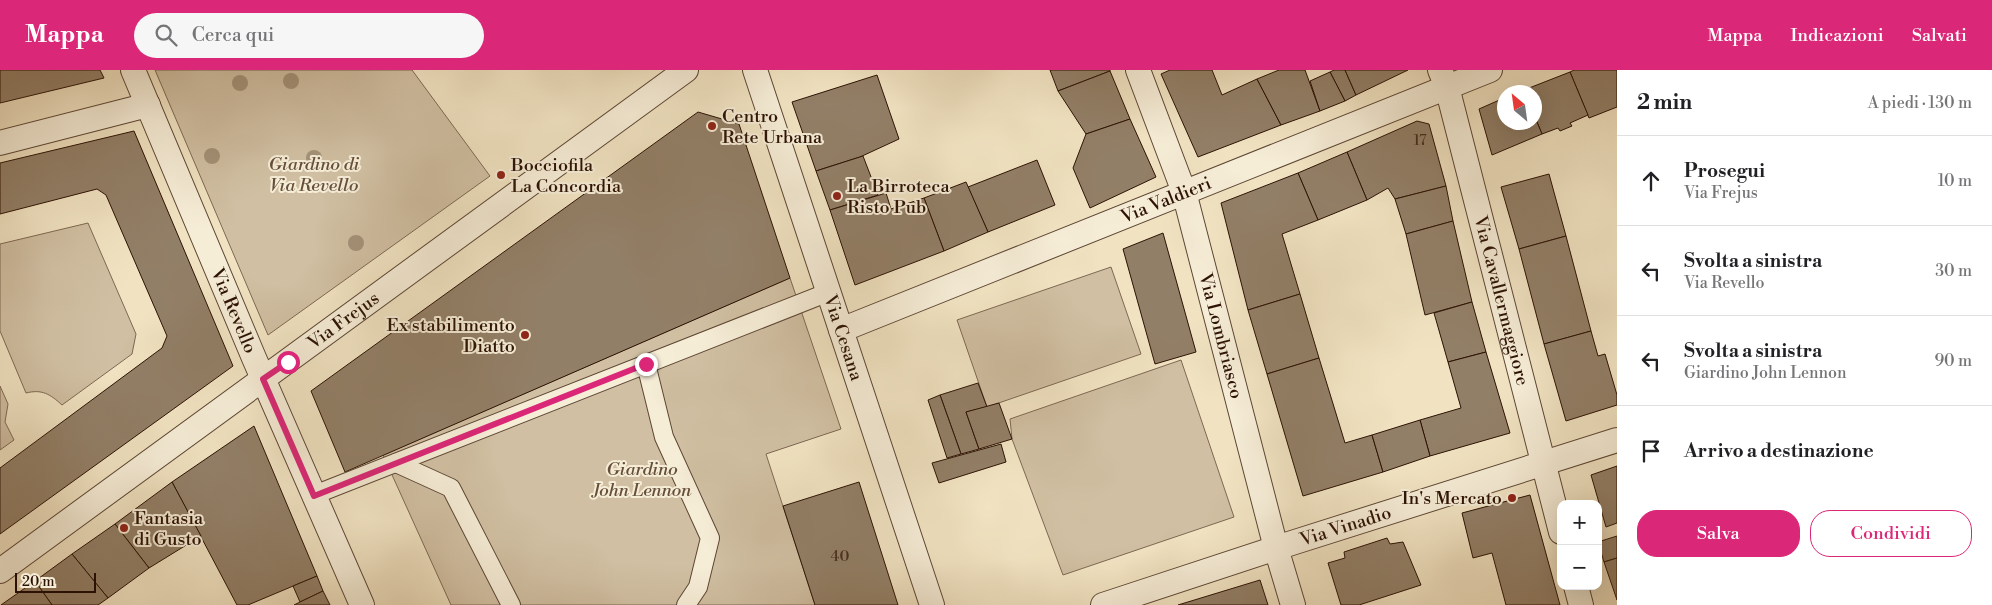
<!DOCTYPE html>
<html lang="it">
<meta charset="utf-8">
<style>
body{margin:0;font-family:"Libre Bodoni",serif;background:#f6f6f6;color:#202124}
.controls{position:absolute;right:15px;bottom:15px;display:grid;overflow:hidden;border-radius:10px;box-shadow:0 5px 20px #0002}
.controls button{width:45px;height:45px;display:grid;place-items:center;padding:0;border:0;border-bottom:1px solid #e0e0e0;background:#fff;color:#202124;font:25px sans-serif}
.compass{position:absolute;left:1497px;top:15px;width:45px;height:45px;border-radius:50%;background:#fff;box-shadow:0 5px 20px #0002;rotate:331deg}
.scale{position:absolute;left:15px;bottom:12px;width:81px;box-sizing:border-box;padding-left:5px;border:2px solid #2c1204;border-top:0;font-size:14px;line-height:18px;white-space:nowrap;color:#2c1204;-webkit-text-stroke:4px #f6edd7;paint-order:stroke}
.stop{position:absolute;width:15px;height:15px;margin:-11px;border:4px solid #db2777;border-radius:50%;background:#fff}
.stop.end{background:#db2777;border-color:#fff;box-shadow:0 1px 5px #0008}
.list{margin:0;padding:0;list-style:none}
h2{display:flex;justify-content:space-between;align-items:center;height:65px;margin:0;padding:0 20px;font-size:21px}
h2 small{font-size:16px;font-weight:400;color:#757577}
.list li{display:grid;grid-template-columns:32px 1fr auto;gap:15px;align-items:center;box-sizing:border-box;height:90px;padding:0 20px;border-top:1px solid #e0e0e0}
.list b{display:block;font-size:19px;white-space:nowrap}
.list p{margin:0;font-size:16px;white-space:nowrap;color:#757577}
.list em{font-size:16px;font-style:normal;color:#757577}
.actions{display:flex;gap:10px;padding:15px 20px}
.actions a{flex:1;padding:11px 0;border:1px solid #db2777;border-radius:20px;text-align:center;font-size:18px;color:#db2777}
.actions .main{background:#db2777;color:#fff}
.icon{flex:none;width:28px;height:28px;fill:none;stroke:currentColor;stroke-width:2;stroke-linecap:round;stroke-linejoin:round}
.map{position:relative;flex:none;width:1617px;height:535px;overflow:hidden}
header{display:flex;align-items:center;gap:30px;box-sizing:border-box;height:70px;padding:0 25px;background:#db2777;color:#fff}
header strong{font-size:24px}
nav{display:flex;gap:28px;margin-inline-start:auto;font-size:18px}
.search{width:350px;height:45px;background:#f6f6f6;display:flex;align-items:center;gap:12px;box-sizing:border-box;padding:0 18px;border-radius:28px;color:#757577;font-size:19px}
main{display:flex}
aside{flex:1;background:#fff}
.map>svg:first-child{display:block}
.green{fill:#d0bfa2;stroke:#7e6853}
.building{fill:#927f67;stroke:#2c1204}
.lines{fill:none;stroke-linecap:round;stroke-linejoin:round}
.pedestrian-casing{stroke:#5d4634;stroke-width:20}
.minor-casing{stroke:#5d4634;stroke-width:26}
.pedestrian{stroke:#f6edd7;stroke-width:18}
.minor{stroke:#f6edd7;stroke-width:24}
.tree{fill:#a49278}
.route{stroke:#db2777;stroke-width:6}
.poi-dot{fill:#8f2418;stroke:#f6edd7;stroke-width:2}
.labels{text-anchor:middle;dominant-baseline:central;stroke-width:4;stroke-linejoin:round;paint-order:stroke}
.number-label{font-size:15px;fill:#462d1d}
.poi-label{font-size:18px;fill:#2c1204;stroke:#f6edd7;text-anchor:start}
.park-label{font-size:18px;font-style:italic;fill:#654f3b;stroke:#f6edd7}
.street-label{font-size:18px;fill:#2c1204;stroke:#f6edd7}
</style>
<header>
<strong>Mappa</strong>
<div class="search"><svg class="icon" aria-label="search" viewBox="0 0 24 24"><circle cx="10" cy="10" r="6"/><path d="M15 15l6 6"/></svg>Cerca qui</div>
<nav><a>Mappa</a><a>Indicazioni</a><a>Salvati</a></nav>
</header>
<main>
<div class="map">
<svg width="1617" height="535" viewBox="0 0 1617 535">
<rect width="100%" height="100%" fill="#f1e3c2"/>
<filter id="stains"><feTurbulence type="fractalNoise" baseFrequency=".004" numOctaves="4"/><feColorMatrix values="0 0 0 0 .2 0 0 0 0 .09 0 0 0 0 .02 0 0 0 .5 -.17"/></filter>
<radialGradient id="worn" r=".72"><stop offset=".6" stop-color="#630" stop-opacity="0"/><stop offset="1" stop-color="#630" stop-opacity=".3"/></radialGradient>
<g class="green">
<path d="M155 0H412L490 106 268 265Z"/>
<path d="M88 153 136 264 132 284 62 335C50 324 42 319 26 323L0 261V174Z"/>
<path d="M1111 197 1141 284 987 337 957 250Z"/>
<path d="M790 208 841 359 766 384 815 535H451L383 385Z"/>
<path d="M1181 290 1234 447 1063 505 1012 369 1010 349Z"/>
<path d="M0 316 8 334 5 352 14 370 0 380Z"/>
</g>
<g class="building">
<path d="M0 0H100L104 8 0 33Z"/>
<path d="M1050 0H1110V1L1058 21Z"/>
<path d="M1170 0H1212L1222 25 1257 9 1281 55 1198 87 1161 4Z"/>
<path d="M1279 0H1305L1320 41 1281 55 1257 9Z"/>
<path d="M1334 0H1345L1356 25 1345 31 1330 2Z"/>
<path d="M1345 0H1408L1356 25Z"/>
<path d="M1574 0H1617V37L1589 48 1570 2Z"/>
<path d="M1110 1 1130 49 1086 64 1058 21Z"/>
<path d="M1330 2 1345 31 1320 41 1310 11Z"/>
<path d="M1570 2 1588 45 1570 53 1572 56 1560 61 1558 58 1542 64 1534 45V22H1526L1524 20Z"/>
<path d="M877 5 899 69 860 87 816 101 792 32Z"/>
<path d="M1504 28V52H1534V45L1542 64 1492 85 1479 39Z"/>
<path d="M698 42 739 54 790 208 345 402 311 321Z"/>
<path d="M1130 49 1156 107 1090 138 1073 98 1086 64Z"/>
<path d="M1417 51 1429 54 1446 116 1395 129 1388 118 1367 130 1347 82Z"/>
<path d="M134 61 233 296 0 464V398L162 278 167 266 106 125 97 119 0 144V93Z"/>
<path d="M1347 82 1367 130 1318 150 1298 103Z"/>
<path d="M863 86 878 125 830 140 816 101Z"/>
<path d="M1037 90 1055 135 988 162 968 117Z"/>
<path d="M1298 103 1318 150 1282 164 1300 224 1248 240 1221 133Z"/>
<path d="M1549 104 1566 166 1519 179 1501 117Z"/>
<path d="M966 112 988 162 944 181 924 128Z"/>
<path d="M1446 116 1453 151 1406 164 1395 129Z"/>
<path d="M886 123 891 139 924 128 944 181 855 215 830 140Z"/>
<path d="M1453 151 1472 232 1425 245 1406 164Z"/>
<path d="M1163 163 1196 282 1155 294 1123 179Z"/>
<path d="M1566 166 1591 261 1544 274 1519 179Z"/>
<path d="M1300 224 1319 288 1267 304 1248 240Z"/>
<path d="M1472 232 1486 282 1448 292 1434 243Z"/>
<path d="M1591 261 1598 286 1605 284 1617 325V335L1566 351 1544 274Z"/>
<path d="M1486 282 1510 363 1430 386 1420 350 1461 338 1448 292Z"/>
<path d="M1319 288 1345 373 1372 365 1383 402 1303 426 1267 304Z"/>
<path d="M978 313 987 337 966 342 979 379 961 384 940 325Z"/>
<path d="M940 325 961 384 947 388 928 330Z"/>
<path d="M999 333 1012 369 979 379 966 342Z"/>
<path d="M1420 350 1430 386 1383 402 1372 365Z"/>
<path d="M254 356 317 506 248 535H237L172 412Z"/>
<path d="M1001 374 1006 392 939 413 932 393Z"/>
<path d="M1617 396V453L1606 457 1591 405Z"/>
<path d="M172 412 201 466 149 498 115 454Z"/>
<path d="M859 412 898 535H815L783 436Z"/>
<path d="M1530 425 1560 535H1506L1492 483 1473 488 1462 443Z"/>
<path d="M115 454 149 498 108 528 72 484Z"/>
<path d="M1617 466V488L1604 492 1598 472Z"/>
<path d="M1387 468 1390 474 1403 472 1421 515 1359 535H1341L1328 493 1345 488 1344 482Z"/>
<path d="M72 484 108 528 98 535H52L35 511Z"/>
<path d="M1617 488V530L1604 492Z"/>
<path d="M317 506 323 521 300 532 293 516Z"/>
<path d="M1260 510 1268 535H1178Z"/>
<path d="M35 511 52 535H1Z"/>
<path d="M323 521 330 535H294L300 532Z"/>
</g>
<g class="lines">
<defs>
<g id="pedestrian">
<path d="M646 294 664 367 710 468 698 517 686 535"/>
<path d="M396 393 451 418 511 535"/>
<path d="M314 425 829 222"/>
</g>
<g id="minor">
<path id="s1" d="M133 0 254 288 362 535"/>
<path id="s2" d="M755 0 932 535"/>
<path id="s3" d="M1138 0 1184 122 1276 478 1293 535"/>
<path id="s4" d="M1440 0 1447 17 1561 462"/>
<path d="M0 73 148 35"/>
<path id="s5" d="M841 260 1490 0"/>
<path id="s6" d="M0 501 686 0"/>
<path d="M1576 516 1581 535"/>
<path id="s7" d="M1103 535 1276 478 1617 370"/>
</g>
</defs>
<use href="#pedestrian" class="pedestrian-casing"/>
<use href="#minor" class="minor-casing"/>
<use href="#pedestrian" class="pedestrian"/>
<use href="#minor" class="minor"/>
</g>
<g class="tree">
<circle cx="291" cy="11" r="8"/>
<circle cx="240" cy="13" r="8"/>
<circle cx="212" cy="86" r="8"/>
<circle cx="314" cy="88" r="8"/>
<circle cx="356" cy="173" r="8"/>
</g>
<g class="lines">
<path class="route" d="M288 292 263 309 314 426 646 294"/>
</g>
<g class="poi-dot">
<circle cx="712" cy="56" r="5"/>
<circle cx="501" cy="105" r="5"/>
<circle cx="837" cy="126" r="5"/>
<circle cx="525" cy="265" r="5"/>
<circle cx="1512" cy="428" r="5"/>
<circle cx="124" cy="458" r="5"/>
</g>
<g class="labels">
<g class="number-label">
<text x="1420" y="70">17</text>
<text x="840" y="486">40</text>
</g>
<g class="poi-label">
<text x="722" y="46">Centro<tspan x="722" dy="21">Rete Urbana</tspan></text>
<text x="511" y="95">Bocciofila<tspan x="511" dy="21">La Concordia</tspan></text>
<text x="847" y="116">La Birroteca<tspan x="847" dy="21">Risto Pub</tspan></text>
<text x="515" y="255" text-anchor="end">Ex stabilimento<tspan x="515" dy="21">Diatto</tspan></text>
<text x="1502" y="428" text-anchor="end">In's Mercato</text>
<text x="134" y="448">Fantasia<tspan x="134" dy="21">di Gusto</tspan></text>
</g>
<g class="park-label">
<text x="314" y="94">Giardino di<tspan x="314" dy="21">Via Revello</tspan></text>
<text x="642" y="399">Giardino<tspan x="642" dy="21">John Lennon</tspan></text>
</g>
<g class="street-label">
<text stroke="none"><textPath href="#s5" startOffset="350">Via Valdieri</textPath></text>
<text stroke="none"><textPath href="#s4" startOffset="239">Via Cavallermaggiore</textPath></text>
<text stroke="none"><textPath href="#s1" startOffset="261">Via Revello</textPath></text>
<text stroke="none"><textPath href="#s6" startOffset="425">Via Frejus</textPath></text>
<text stroke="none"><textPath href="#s3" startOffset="279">Via Lombriasco</textPath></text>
<text stroke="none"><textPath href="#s2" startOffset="282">Via Cesana</textPath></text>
<text stroke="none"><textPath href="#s7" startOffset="255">Via Vinadio</textPath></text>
</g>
</g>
<rect width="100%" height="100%" filter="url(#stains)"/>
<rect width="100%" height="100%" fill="url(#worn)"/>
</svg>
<div class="controls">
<button>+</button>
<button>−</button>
</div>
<svg class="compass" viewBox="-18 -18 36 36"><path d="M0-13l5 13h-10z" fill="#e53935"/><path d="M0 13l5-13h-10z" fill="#757577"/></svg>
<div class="scale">20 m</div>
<div class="stop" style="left:288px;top:292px"></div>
<div class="stop end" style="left:646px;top:294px"></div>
</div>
<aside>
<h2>2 min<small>A piedi · 130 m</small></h2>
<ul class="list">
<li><svg class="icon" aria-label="ahead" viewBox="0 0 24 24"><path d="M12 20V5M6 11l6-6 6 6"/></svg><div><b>Prosegui</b><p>Via Frejus</p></div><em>10 m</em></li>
<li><svg class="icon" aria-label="left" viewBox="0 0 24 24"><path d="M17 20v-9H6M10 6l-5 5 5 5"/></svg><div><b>Svolta a sinistra</b><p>Via Revello</p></div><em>30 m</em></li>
<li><svg class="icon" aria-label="left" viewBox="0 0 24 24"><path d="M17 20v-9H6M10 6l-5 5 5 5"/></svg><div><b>Svolta a sinistra</b><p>Giardino John Lennon</p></div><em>90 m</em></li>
<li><svg class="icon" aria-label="arrive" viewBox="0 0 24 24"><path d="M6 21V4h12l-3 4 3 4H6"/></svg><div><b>Arrivo a destinazione</b></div></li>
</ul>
<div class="actions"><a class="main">Salva</a><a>Condividi</a></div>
</aside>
</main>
